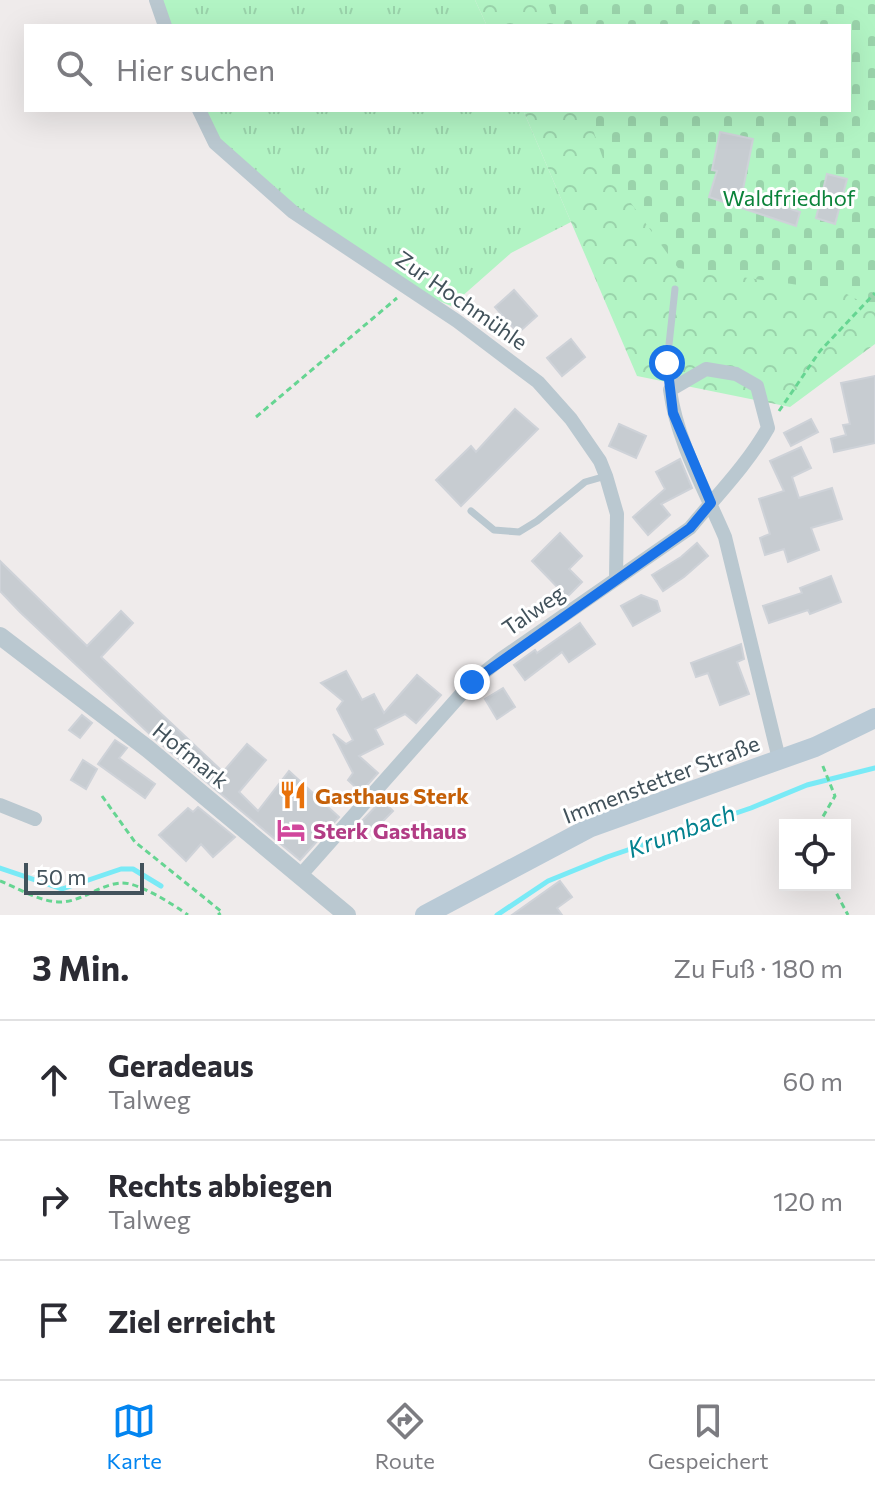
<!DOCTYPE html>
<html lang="de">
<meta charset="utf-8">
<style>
body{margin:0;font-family:Commissioner,sans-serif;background:#f7f7f7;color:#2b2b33}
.controls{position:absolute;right:24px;bottom:24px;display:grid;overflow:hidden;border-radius:0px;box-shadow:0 8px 32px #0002}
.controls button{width:72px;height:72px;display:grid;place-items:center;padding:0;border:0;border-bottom:2px solid #e1e1e2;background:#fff;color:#2b2b33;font:40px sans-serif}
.scale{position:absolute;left:24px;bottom:20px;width:120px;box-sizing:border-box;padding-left:8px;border:4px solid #42525b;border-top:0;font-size:22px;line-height:28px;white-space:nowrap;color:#42525b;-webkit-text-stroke:6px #fff;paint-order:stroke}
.stop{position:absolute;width:24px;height:24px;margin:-18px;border:6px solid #1a73e8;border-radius:50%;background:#fff}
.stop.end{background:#1a73e8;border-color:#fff;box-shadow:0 2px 8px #0008}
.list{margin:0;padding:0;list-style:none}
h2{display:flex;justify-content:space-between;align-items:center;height:104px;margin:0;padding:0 32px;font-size:34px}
h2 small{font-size:26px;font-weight:400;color:#7c7c81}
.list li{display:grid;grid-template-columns:52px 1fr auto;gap:24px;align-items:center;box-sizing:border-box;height:120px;padding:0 32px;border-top:2px solid #e1e1e2}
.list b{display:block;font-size:30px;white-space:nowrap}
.list p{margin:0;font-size:26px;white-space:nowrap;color:#7c7c81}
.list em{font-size:26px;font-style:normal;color:#7c7c81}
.icon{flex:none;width:44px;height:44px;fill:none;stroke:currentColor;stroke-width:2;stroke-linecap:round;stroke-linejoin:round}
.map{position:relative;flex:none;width:875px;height:915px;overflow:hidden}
.search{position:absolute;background:#fff;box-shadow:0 8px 32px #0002;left:24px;right:24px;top:24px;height:88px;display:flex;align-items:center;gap:20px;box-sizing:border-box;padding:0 28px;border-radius:0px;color:#7c7c81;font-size:30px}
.sheet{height:464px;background:#fff}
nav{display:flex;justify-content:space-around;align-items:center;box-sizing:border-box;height:112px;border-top:2px solid #e1e1e2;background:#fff;font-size:22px;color:#7c7c81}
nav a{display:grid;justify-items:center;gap:4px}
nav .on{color:#0385f0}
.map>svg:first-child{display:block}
.grass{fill:url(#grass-tufts)}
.forest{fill:url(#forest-crowns)}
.cemetery{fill:url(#cemetery-stones)}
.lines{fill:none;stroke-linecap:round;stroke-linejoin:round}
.stream{stroke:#79eaf6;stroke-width:5}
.building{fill:#c7ccd1;stroke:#ced2d8;stroke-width:2}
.path{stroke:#66d592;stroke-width:3;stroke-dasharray:6 4;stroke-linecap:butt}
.service{stroke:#bac8d0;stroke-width:7}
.minor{stroke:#bac8d0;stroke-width:14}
.tertiary{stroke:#bac8d0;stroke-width:18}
.secondary{stroke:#b9cad6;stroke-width:20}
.route{stroke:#1a73e8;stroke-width:10}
.labels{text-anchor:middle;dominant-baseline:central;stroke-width:6;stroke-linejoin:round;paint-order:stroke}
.park-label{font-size:22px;fill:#0b833a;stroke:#fff}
.street-label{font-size:22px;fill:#42525b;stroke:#fff}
.food-label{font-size:22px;font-weight:bold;fill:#c56008;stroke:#fff;text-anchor:start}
.hotel-label{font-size:22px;font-weight:bold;fill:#b23c85;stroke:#fff;text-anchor:start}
.water-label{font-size:24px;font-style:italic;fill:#03828f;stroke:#fff}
</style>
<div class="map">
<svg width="875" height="915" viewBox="0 0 875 915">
<defs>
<pattern id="grass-tufts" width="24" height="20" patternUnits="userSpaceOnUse" patternTransform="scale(2)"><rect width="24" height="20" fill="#b2f4c4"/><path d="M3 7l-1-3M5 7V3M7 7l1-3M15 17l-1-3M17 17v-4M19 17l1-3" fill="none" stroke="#9ad3ab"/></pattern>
<pattern id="forest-crowns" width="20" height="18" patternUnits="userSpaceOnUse" patternTransform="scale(2)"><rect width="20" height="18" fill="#b2f4c4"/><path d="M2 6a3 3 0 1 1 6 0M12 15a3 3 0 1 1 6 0" fill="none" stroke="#9ad3ab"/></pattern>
<pattern id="cemetery-stones" width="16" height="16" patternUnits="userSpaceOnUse" patternTransform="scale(2)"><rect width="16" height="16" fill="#b2f4c4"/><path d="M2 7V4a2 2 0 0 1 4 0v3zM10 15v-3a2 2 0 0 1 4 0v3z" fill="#9ad3ab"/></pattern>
</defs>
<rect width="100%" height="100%" fill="#efebeb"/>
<g class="grass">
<path d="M156 0H475L487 26H165Z"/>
<path d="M199 110H523L571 222 511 253 451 306 409 288 293 212 215 143Z"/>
</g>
<path class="forest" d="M475 0H875V344L790 407 637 376 523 110H849V26H487Z"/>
<path class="cemetery" d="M547 0H875V309L841 291 678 268 607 170 586 110H849V26H556Z"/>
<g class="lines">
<g class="stream">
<path d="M0 868 62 889 121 869H133L161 886"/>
<path d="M497 915 548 881 607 857 751 808 807 785 875 768"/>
</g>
</g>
<g class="building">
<path d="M720 132 753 139 742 194 800 212 796 226 709 197 717 171 712 170Z"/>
<path d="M827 174 847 179 835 224 816 218Z"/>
<path d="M514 290 537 316 518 333 495 307Z"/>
<path d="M571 339 585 357 562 376 547 358Z"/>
<path d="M875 376V443L834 452 831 439 846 435 843 425 850 424 841 383Z"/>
<path d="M515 409 538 429 461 506 436 480 471 446 476 452Z"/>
<path d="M811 419 818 432 791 446 784 433Z"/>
<path d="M619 424 646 436 636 458 609 446Z"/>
<path d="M801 447 811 468 792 477 799 498 832 488 842 519 811 528 819 550 788 562 784 549 765 555 760 538 770 534 759 499 784 491 770 461Z"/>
<path d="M680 459 692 488 661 504 670 515 648 535 633 517 665 489 656 472Z"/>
<path d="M560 533 582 556 569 569 582 582 567 597 532 561Z"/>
<path d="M697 543 708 556 684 577 663 591 652 575 681 557Z"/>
<path d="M0 561 87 646 121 611 133 623 101 657 223 772 247 744 266 760 239 792 258 811 289 771 339 817 300 860 155 739 20 612 0 591Z"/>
<path d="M831 576 841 602 810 614 808 610 769 623 763 606 802 593 800 588Z"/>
<path d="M641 595 657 601 660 611 633 626 621 606Z"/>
<path d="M580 623 595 644 569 662 562 652 525 680 514 665 535 650 537 653Z"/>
<path d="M741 644 744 659 737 662 749 694 720 705 708 673 696 677 691 663Z"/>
<path d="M346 671 362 700 374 694 384 713 417 675 441 695 416 723 405 714 375 729 383 744 359 756 378 773 361 792 348 780 353 773 333 734 346 744 353 740 337 709 343 701 321 683Z"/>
<path d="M503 688 515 707 497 719 485 699Z"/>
<path d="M82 715 92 723 80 738 69 730Z"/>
<path d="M115 740 127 748 119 758 155 784 145 798 98 764Z"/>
<path d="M83 760 97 769 86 789 71 780Z"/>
<path d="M382 800 393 811 372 832 361 822Z"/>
<path d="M198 807 235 837 213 857 201 844 186 861 159 835 188 808 193 812Z"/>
<path d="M560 881 572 897 557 908 562 915H512Z"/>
</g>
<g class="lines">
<g class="path">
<path d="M779 411 820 351 875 293"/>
<path d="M256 417 397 298"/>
<path d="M102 796 135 842 222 912 218 915"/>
<path d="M818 825 835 796 822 764"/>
<path d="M0 881C18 888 40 902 60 902 81 902 99 885 120 883 137 881 174 905 188 915"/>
<path d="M832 885 848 915"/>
</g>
<g class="service">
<path d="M670 390 667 363 675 289"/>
<path d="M471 511 494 530 519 532 537 521 585 482 606 476"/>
</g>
<g class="minor">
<path d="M156 0 165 26"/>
<path d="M199 110 215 143 293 212 457 321 538 382 571 419 600 461 606 476 617 514 616 578"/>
<path d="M0 805 35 819"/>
<path d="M299 877 472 682 501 659 690 528C717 495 747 465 768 428L757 386 736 374 706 369 670 390C677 441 705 490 725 537L779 759"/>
</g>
<path class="tertiary" d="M0 636 148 749 347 915"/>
<path class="secondary" d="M425 915 591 827 815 747 875 718"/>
</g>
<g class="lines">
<path class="route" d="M472 682 690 528 711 503 673 413 667 363"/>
</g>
<defs>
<symbol id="restaurant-bare" viewBox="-9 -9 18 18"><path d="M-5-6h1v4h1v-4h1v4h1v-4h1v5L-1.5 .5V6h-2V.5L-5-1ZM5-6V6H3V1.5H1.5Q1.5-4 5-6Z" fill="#e8710a" stroke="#fff" stroke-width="2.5" paint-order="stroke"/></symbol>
<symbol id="hotel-bare" viewBox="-9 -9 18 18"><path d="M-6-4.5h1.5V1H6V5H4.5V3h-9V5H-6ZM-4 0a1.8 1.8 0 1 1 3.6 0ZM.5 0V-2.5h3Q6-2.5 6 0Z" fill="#d1479c" stroke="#fff" stroke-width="2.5" paint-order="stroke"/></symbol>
</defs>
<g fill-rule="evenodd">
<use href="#restaurant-bare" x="273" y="775" width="40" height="40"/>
<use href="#hotel-bare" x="271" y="810" width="40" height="40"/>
</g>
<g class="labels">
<g class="park-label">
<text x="789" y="197">Waldfriedhof</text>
</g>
<g class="street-label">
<text transform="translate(462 300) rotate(35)">Zur Hochmühle</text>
<text transform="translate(533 610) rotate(-35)">Talweg</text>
<text transform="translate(191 755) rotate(39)">Hofmark</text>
<text transform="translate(661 779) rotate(-21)">Immenstetter Straße</text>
</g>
<g class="food-label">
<text x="315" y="795">Gasthaus Sterk</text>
</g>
<g class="hotel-label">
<text x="313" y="830">Sterk Gasthaus</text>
</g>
<g class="water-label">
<text transform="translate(681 830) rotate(-20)">Krumbach</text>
</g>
</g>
</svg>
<div class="controls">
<button><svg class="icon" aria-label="locate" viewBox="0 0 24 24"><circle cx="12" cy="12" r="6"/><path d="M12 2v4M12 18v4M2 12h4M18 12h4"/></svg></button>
</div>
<div class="scale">50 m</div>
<div class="stop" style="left:667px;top:363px"></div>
<div class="stop end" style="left:472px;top:682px"></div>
<div class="search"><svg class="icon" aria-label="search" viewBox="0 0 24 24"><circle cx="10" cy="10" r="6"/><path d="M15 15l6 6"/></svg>Hier suchen</div>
</div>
<section class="sheet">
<h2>3 Min.<small>Zu Fuß · 180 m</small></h2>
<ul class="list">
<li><svg class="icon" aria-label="ahead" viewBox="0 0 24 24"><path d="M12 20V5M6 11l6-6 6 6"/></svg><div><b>Geradeaus</b><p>Talweg</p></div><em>60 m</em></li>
<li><svg class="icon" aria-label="right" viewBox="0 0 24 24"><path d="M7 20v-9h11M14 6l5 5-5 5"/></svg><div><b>Rechts abbiegen</b><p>Talweg</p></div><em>120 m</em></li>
<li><svg class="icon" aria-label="arrive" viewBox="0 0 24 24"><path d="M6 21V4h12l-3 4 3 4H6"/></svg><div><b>Ziel erreicht</b></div></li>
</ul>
</section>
<nav>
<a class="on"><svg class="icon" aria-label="map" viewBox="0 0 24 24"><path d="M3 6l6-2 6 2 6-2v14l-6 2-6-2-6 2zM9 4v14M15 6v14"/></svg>Karte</a>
<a><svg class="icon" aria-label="directions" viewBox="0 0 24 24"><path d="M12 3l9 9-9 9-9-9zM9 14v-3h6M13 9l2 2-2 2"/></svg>Route</a>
<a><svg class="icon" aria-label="saved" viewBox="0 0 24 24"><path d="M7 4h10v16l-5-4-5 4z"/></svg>Gespeichert</a>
</nav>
